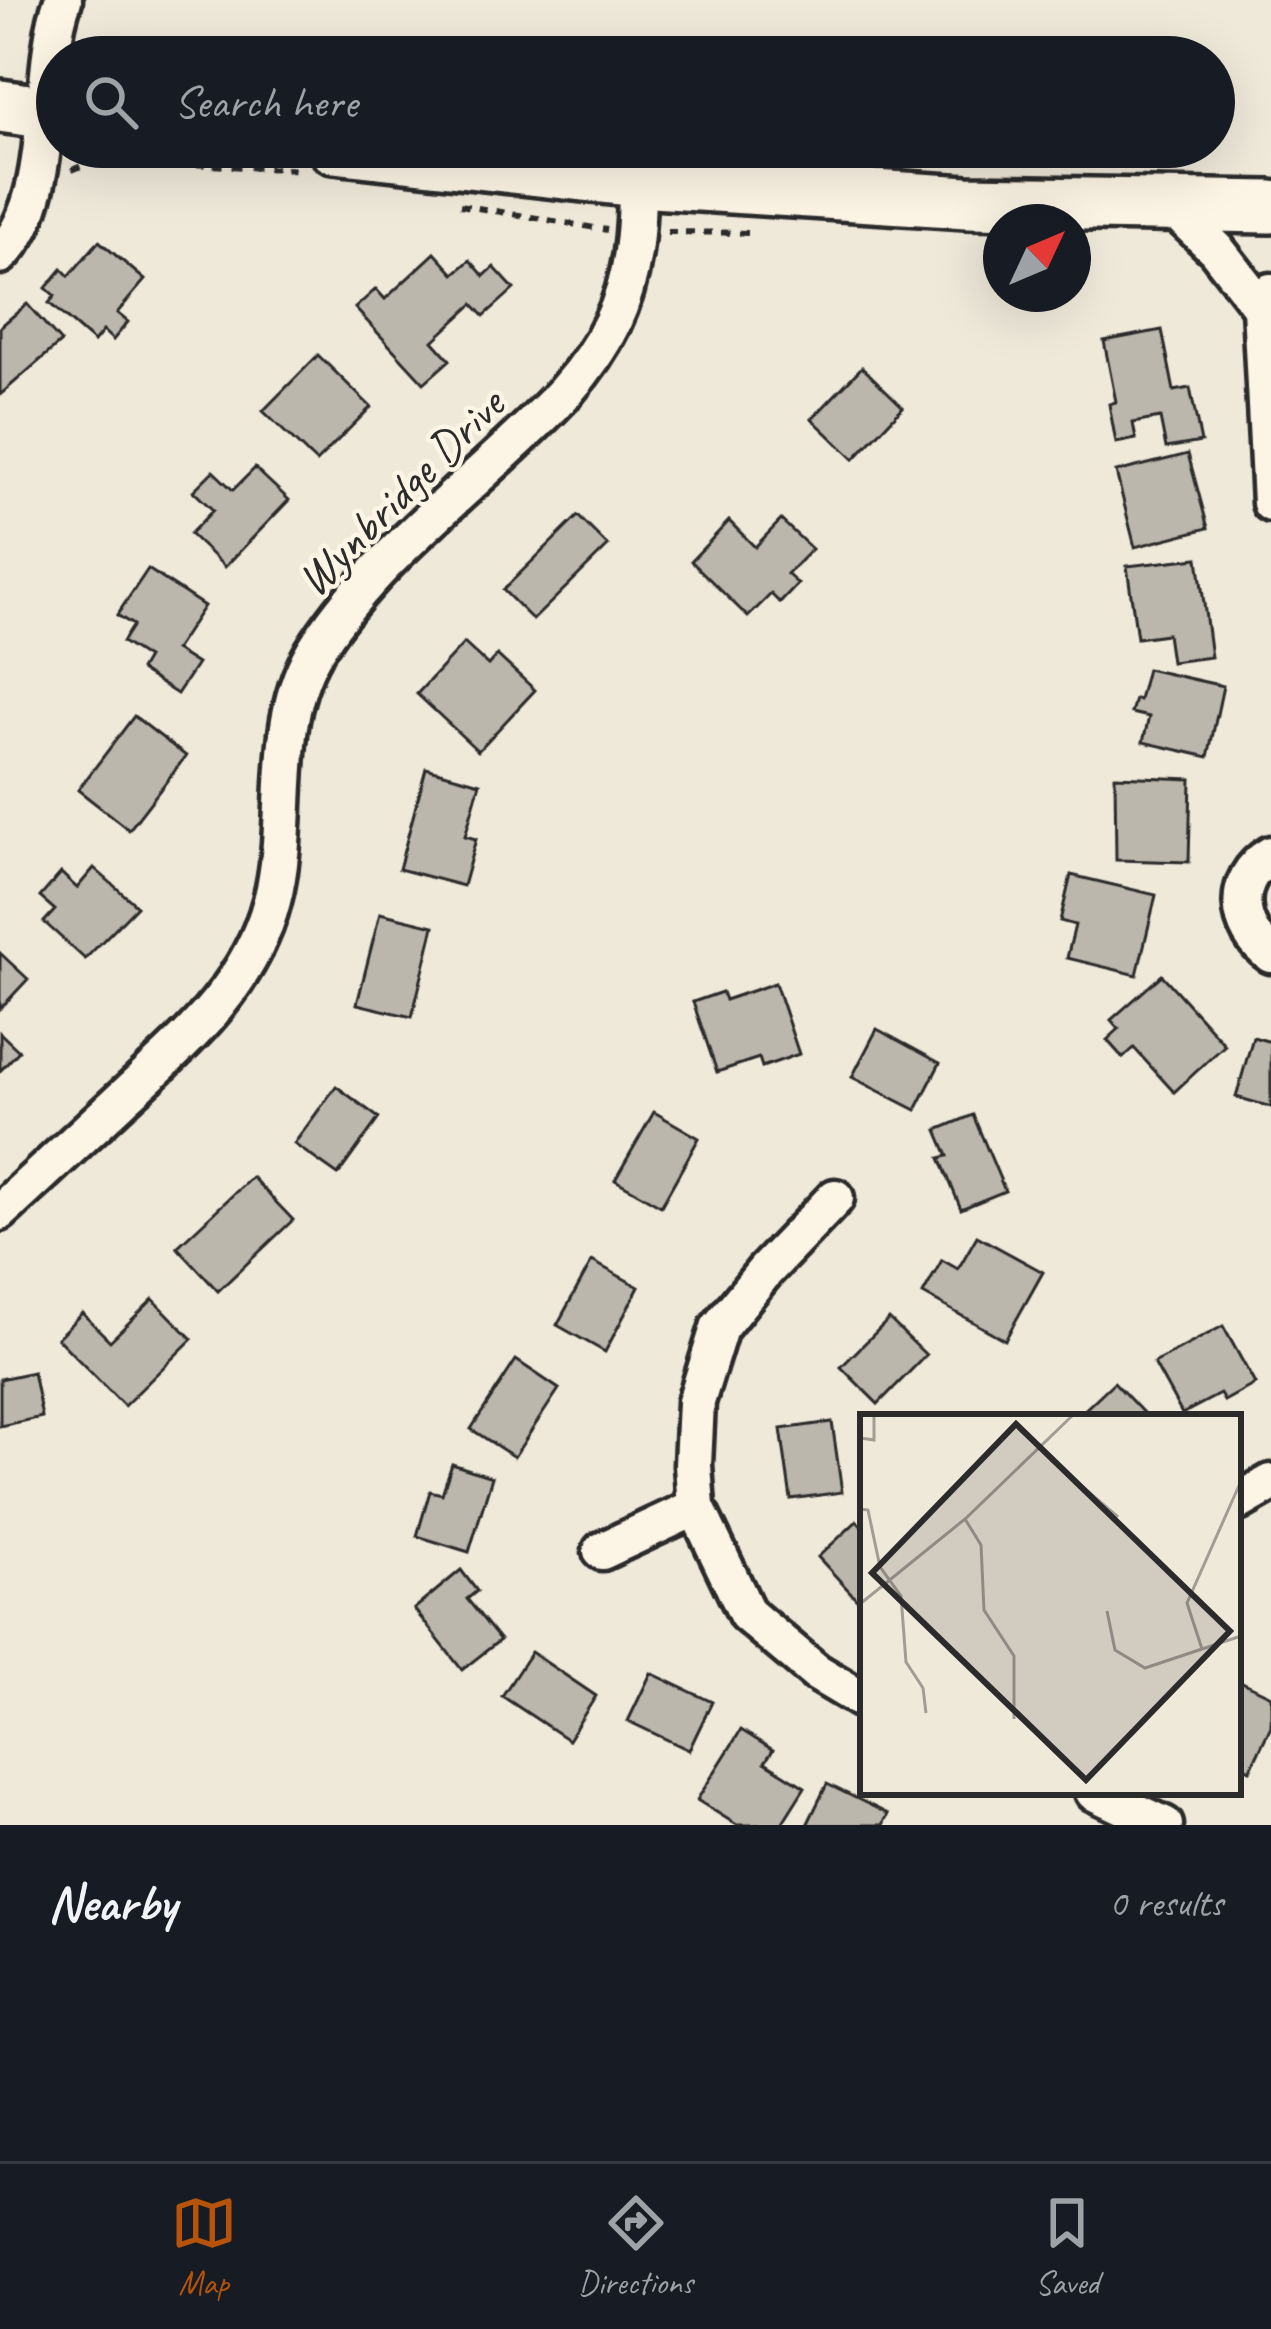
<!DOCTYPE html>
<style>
body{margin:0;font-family:Caveat,sans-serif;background:#20242c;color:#f1f3f6}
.compass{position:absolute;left:983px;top:204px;width:108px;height:108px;border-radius:50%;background:#171b24;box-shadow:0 12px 48px #0002;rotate:46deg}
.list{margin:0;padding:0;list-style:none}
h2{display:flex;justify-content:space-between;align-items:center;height:156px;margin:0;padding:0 48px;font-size:51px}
h2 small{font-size:39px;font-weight:400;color:#9ea1a6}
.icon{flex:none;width:66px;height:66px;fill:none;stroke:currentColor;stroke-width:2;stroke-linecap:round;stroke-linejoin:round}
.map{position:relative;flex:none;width:1271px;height:1825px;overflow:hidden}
.search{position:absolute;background:#171b24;box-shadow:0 12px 48px #0002;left:36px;right:36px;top:36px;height:132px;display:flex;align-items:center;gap:30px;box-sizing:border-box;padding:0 42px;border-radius:66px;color:#9ea1a6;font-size:45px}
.sheet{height:336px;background:#171b24}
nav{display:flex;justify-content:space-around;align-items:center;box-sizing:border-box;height:168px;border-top:3px solid #363941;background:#171b24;font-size:33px;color:#9ea1a6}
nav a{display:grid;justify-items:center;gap:6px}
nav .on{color:#b45309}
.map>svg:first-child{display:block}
.building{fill:#bcb7ac;stroke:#2b2b2b;stroke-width:3}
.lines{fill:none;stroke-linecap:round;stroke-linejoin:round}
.street-casing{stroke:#2b2b2b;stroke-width:45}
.secondary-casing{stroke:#2b2b2b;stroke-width:60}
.path{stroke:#2b2b2b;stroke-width:6;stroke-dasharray:9 9;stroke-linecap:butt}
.street{stroke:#fcf5e5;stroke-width:36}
.secondary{stroke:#fcf5e5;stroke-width:51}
.labels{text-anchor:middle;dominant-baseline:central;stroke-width:9;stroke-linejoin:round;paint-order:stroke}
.street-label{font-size:48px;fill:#2b2b2b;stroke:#fcf5e5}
.inset-road{fill:none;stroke:#a19d94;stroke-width:3}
.view{fill:#2b2b2b;fill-opacity:0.15;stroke:#2b2b2b;stroke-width:6}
.inset-edge{fill:none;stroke:#2b2b2b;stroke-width:6}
</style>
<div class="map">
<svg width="1271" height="1825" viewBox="0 0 1271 1825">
<rect width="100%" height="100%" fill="#efe9da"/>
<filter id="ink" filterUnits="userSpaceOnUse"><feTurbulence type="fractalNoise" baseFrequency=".00833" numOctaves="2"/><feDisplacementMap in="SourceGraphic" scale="24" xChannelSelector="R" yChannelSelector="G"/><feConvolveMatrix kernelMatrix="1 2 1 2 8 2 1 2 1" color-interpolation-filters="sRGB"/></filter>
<g filter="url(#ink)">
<g class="building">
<path d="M99 241 145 280 117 313 128 322 113 340 103 331 94 342 49 303 55 296 46 288 62 269 69 276Z"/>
<path d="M435 253 454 274 470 260 484 276 494 267 514 289 484 316 473 304 433 341 450 360 424 383 355 308 376 289 385 299Z"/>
<path d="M27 304 61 342 0 395V327Z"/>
<path d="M1162 330 1174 391 1190 388 1201 442 1166 448 1160 418 1133 423 1136 439 1116 443 1109 404 1116 402 1104 341Z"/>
<path d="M318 355 371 407 316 462 263 411Z"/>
<path d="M862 367 903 407 854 459 812 419Z"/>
<path d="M1188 454 1208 528 1135 547 1116 472Z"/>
<path d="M255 468 289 500 225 567 190 534 213 510 193 491 213 471 233 490Z"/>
<path d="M578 516 608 546 533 620 503 590Z"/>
<path d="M781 520 812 549 787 574 798 584 780 603 771 594 748 617 691 561 729 521 755 547Z"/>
<path d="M1198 558 1211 657 1171 662 1167 634 1137 638 1127 566Z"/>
<path d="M148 569 204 606 175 650 197 664 177 694 140 670 147 658 122 642 133 625 117 615Z"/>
<path d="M464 643 488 665 497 655 535 690 478 751 417 694Z"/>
<path d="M1147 669 1223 686 1208 757 1143 742 1149 717 1131 713 1135 699 1139 700Z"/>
<path d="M134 716 186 756 129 830 78 790Z"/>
<path d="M426 768 480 783 465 836 476 839 463 886 399 869Z"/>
<path d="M1115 776 1191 779 1189 862 1116 860Z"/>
<path d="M94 868 137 906 85 959 44 922 55 910 40 897 61 873 77 888Z"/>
<path d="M1071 875 1156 895 1137 975 1067 958 1075 925 1060 921Z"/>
<path d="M380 913 434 926 412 1017 357 1004Z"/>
<path d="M0 953 28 979 0 1009Z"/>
<path d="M1162 975 1225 1045 1174 1092 1134 1048 1123 1058 1107 1040 1119 1029 1111 1020Z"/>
<path d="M775 983 799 1054 762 1067 759 1058 717 1072 693 1002 722 992 725 1000Z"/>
<path d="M877 1029 940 1063 916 1110 852 1077Z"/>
<path d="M0 1033 19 1051 0 1071Z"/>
<path d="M1253 1037 1271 1042V1107L1236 1097Z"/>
<path d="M336 1086 379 1118 338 1175 294 1144Z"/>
<path d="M654 1112 699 1138 661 1206 615 1180Z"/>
<path d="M973 1115 1005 1191 961 1209 940 1158 948 1156 937 1130Z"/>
<path d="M252 1177 293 1220 218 1291 177 1247Z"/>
<path d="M977 1236 1043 1272 1005 1340 923 1294 942 1260 958 1269Z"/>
<path d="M592 1261 639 1287 605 1352 557 1325Z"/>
<path d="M153 1299 192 1339 124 1406 57 1338 82 1313 110 1341Z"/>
<path d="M889 1319 926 1355 878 1404 841 1367Z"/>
<path d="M1223 1326 1255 1384 1224 1401 1220 1394 1182 1414 1154 1363Z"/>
<path d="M516 1360 559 1389 514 1457 471 1429Z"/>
<path d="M33 1372 42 1417 0 1426V1379Z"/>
<path d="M1114 1382 1147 1417H1077Z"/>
<path d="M832 1422 842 1492 791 1499 781 1429Z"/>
<path d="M452 1464 492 1477 469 1552 417 1536 430 1491 442 1494Z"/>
<path d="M857 1521 863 1528V1606L818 1557Z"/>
<path d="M461 1570 477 1591 467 1599 500 1640 462 1670 414 1609Z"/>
<path d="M531 1652 596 1696 568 1740 502 1696Z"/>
<path d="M651 1673 712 1702 689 1750 628 1721Z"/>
<path d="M1238 1680 1271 1696V1726L1250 1770 1238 1764Z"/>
<path d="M741 1730 773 1750 765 1762 805 1787 781 1825H737L697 1800Z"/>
<path d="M827 1784 888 1814 883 1825H807Z"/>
</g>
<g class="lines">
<defs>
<g id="street">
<path d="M1171 206 1216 249 1261 307 1271 292"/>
<path d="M0 255C59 198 36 74 63 0"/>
<path d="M1261 307 1271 503"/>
<path d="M1271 855C1230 879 1236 929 1271 954"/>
<path d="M835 1198 765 1271 719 1328 696 1402 693 1465 696 1507 747 1614 816 1672 863 1700"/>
<path d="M0 1212C40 1175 80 1138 120 1101 184 1042 249 988 272 901 294 819 268 720 319 644 369 568 442 510 508 448 548 411 588 374 612 323 634 278 637 230 637 181"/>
<path d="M1238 1502 1271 1483"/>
<path d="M602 1551 696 1507"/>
<path d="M1094 1792 1164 1825"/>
</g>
<g id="secondary">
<path d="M0 106 57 114"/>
<path d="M334 147 637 181 967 202 1271 207"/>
</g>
</defs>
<use href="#street" class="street-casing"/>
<use href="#secondary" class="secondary-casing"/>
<g class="path">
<path d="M72 170 98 159 302 170"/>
<path d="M460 205 607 230"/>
<path d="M667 232 756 233"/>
</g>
<use href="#street" class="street"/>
<use href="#secondary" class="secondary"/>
</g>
</g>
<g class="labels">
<g class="street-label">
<text transform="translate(400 492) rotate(-45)">Wynbridge Drive</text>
</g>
</g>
<g transform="translate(860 1414)">
<rect width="381" height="381" fill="#efe9da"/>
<path class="inset-road" d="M0 24 14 26V1M191 46 258 103M0 95 8 96 20 153 41 182 46 248 63 274 66 299M105 105 121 131 124 196 154 242V305M0 190 105 105 213 1M247 197 255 236 285 254 381 222M342 235 327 189 381 67"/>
<path class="view" d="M156 10 370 217 226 366 12 159Z"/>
<rect width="381" height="381" class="inset-edge"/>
</g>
</svg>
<svg class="compass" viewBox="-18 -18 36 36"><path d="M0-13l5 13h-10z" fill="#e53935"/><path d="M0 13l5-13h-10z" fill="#9ea1a6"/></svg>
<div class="search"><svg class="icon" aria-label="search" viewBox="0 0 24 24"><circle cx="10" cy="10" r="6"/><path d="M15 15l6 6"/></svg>Search here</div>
</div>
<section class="sheet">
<h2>Nearby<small>0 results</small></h2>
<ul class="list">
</ul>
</section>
<nav>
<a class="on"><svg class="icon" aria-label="map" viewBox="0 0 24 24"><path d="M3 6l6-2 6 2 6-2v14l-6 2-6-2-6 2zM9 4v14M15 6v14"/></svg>Map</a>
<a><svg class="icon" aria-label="directions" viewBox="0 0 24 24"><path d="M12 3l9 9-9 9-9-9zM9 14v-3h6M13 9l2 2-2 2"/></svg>Directions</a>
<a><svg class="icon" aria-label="saved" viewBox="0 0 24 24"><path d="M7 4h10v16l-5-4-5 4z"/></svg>Saved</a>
</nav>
